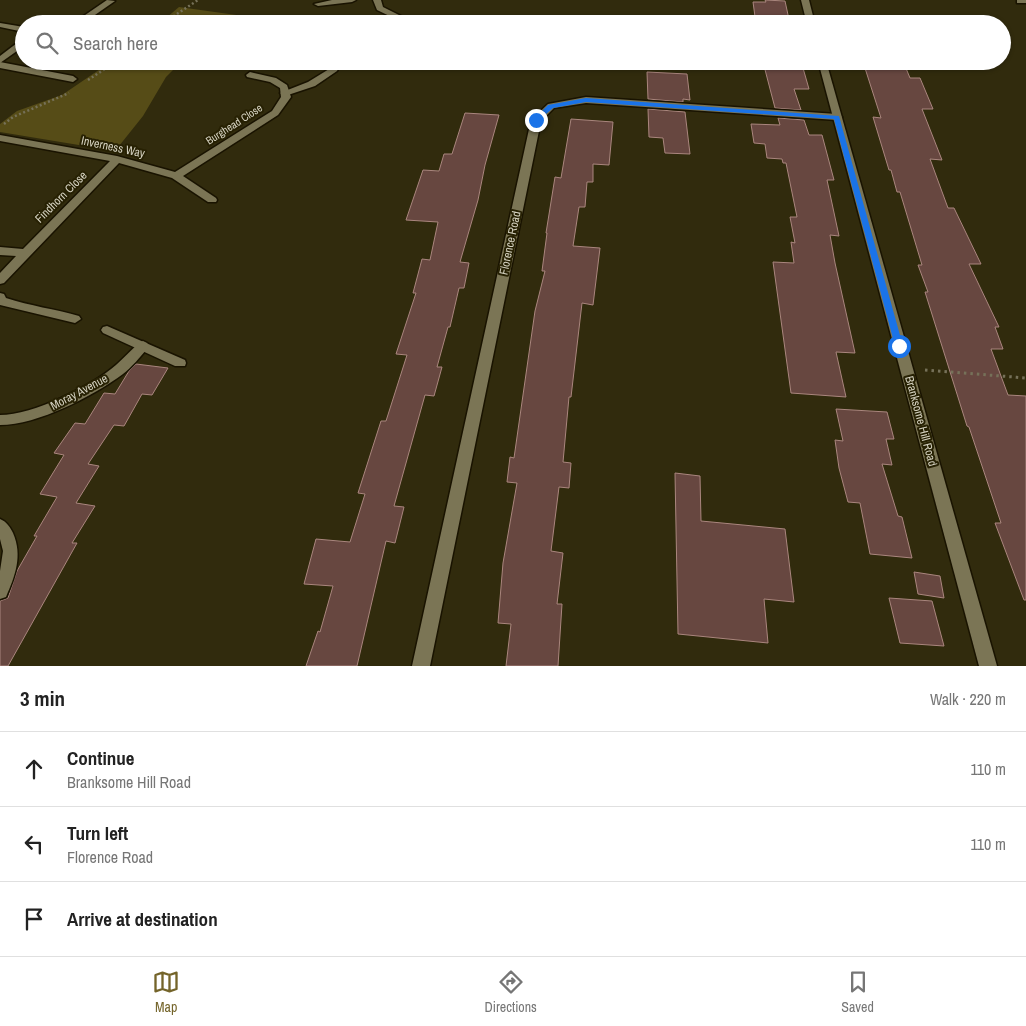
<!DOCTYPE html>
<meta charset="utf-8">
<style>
body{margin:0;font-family:"Archivo Narrow",sans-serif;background:#f6f6f6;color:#222}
.stop{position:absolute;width:15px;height:15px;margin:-11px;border:4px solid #1a73e8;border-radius:50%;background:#fff}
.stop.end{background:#1a73e8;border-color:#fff;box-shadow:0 1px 5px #0008}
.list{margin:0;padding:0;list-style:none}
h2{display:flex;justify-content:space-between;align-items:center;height:65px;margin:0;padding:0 20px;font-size:21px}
h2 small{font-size:16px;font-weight:400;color:#767676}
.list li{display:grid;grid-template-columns:32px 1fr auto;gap:15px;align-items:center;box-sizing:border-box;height:75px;padding:0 20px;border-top:1px solid #e0e0e0}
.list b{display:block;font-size:19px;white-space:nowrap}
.list p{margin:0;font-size:16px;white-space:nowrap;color:#767676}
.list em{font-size:16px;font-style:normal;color:#767676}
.icon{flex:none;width:28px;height:28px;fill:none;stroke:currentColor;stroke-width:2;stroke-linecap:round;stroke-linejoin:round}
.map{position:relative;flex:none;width:1026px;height:666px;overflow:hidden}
.search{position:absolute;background:#fff;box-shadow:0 1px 4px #0004;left:15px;right:15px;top:15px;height:55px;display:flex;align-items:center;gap:12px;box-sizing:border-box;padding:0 18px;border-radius:28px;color:#767676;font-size:19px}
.sheet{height:290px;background:#fff}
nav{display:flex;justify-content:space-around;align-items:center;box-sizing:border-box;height:70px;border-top:1px solid #e0e0e0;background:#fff;font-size:14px;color:#767676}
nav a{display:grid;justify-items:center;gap:2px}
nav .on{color:#74642a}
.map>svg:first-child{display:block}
.green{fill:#564c17}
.building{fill:#674740;stroke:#aa867e}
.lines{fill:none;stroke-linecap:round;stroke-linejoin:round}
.lane-casing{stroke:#191300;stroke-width:3}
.street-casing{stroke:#191300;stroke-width:3}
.secondary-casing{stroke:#191300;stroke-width:3}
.path-far1{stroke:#767159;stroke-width:2.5;stroke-dasharray:2 2.5;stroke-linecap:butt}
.path{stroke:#767159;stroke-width:3;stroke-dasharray:2.5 4;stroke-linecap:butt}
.lane{fill:#7b7555;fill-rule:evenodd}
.street{fill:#7b7555;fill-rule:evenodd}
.secondary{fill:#7b7555;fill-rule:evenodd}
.route{fill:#1a73e8}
.labels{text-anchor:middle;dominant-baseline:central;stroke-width:4;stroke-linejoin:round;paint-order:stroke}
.far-street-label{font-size:11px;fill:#d5d2c1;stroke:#272103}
.street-label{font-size:12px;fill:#d5d2c1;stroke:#272103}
</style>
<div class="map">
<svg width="1026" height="666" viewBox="0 0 1026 666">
<rect width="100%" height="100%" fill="#312b0d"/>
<g class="green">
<path d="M179 7 265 19 261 24H159Z"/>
<path d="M112 61H182L166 77 143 116 115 151 0 132V124L17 111 62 95Z"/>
</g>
<g class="building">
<path d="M765 0 785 1 790 24H756L753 2H766Z"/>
<path d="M778 61H801L809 89H794L801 110 775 108 763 62 778 63Z"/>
<path d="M870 61H903L910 78H920L933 109H922L942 160 930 159 948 208H954L981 264H969L999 327H995L1003 349H991L1008 395 1026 396V600H1024L995 523H1001L969 427 967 426 925 292H928L918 265H922L900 192H897L891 170H889L873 117 881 118 864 65H872Z"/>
<path d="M647 72 687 74 690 100 683 99V102L648 99Z"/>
<path d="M648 109 685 112 690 154 665 153 663 138 649 137Z"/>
<path d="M465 113 499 115 485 165 478 200 460 262 469 263 464 288H459L450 327H448L437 367H442L434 396 425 395 394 506 404 507 395 543 386 541 357 666H306L318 631 320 632 333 586 304 584 316 539 350 542 365 494 358 493 381 421H386L407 355 396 354 416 293H413L422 259 430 260 438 222 406 220 423 170 439 171 444 154H452Z"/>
<path d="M778 118 804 120 809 135H822L834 180H827L839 236 830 235 835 263 855 353 836 352 846 397 791 393 773 262 794 263 791 242 795 243 790 217H797L786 163H783L782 159 767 158 765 144 754 143 751 124 780 125Z"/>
<path d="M571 119 613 122 609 165 593 164V182H587L585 207H579L573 246 600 248 593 305 582 303 571 397H569L563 462 571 463 569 488 559 487 551 551 563 553 557 604H562L558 666H506L511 624 498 623 503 563 517 483 507 482 510 457 514 458 535 311 545 271H542L547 233H546L555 177 561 178Z"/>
<path d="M136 364 168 368 152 395 142 394 124 426 114 425 88 464 99 466 76 503 95 506 72 543H77L8 666H0V601L8 598 17 571 37 536H34L57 497 40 494 64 455 54 453 75 423 85 424 104 393 115 394 129 371Z"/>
<path d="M836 409 887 412 894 439H886L892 465 882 464 898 516 902 517 912 558 870 554 860 503 848 502 839 468 835 440 843 441Z"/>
<path d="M675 473 700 476 701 521 785 529 794 602 764 599 768 643 678 634Z"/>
<path d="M914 572 940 576 944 598 918 594Z"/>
<path d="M889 598 932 601 944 646 900 643Z"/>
</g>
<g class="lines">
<defs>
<g id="lane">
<path d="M107 0 115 1 82 24H72Z"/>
<path d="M0 62 73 76 77 79 73 82 0 68Z"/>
<path d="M334 66 338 69 337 71 315 86 285 96 280 93 308 82Z"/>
<path d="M0 293 4 294 6 298C30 306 55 309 79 316L81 319 75 323 0 305Z"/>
<path d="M107 326 185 360 186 363 185 366H175L103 333 101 330 103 327Z"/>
<path d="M0 519C7 522 10 527 13 533 23 556 15 576 6 597L0 599V571L3 551 0 539Z"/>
</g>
<g id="street">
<path d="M332 0H356L352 2 318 6 314 4Z"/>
<path d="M373 0H381L383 7 409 20 402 22 377 10Z"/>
<rect x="1017" y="0" width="9" height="3"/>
<path d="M0 23 24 27V32L0 27Z"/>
<path d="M21 40H24V46L0 63V56Z"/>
<path d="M250 72 276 78 287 85 291 97 278 115 183 176 216 198 217 200 216 202H208L172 178 119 163 4 283 0 284V273L16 256 0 255V247L23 249 110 161 0 141V135L117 156 175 172 272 111 281 97 280 88 270 82 247 77 246 75Z"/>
<path d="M586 97 837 114 842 117 837 120 586 103 554 108 541 121 430 666H412L531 120 548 104Z"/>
<path d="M143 341 147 343 149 346 147 349C140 357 132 367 123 374 93 396 38 425 0 425V415C33 415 92 386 116 365 124 358 131 350 139 343Z"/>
</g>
<g id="secondary">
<path d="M801 0H809L815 24H807Z"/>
<path d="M818 61H826L997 666H979Z"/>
</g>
</defs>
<use href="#lane" class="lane-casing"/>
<use href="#street" class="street-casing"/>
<use href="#secondary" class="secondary-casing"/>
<g class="path-far1">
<path d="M162 24 198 0"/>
<path d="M88 80 117 61"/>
<path d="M4 124 13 117 69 93"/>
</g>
<path class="path" d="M925 370 1026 378"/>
<use href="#lane" class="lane"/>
<use href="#street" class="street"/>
<use href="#secondary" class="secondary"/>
</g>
<path class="route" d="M586 98 839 116 903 346 902 348H896L895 346 834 119 586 102 553 108 538 121 533 120 548 105Z"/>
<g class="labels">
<g class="far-street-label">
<text transform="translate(234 124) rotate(-33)">Burghead Close</text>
</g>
<g class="street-label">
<text transform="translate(113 147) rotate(12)">Inverness Way</text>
<text transform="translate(61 197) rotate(-45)">Findhorn Close</text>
<text transform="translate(510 243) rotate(-78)">Florence Road</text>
<text transform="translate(79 392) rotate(-28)">Moray Avenue</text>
<text transform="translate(921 421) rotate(75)">Branksome Hill Road</text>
</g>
</g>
</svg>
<div class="stop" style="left:899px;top:346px"></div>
<div class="stop end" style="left:536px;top:120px"></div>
<div class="search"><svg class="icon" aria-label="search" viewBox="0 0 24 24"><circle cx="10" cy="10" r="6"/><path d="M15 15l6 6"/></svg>Search here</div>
</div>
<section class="sheet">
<h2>3 min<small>Walk · 220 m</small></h2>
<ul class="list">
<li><svg class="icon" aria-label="ahead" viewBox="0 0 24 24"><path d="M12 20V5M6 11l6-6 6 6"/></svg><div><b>Continue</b><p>Branksome Hill Road</p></div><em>110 m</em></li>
<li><svg class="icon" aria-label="left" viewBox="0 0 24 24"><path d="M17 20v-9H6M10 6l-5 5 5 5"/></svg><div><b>Turn left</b><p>Florence Road</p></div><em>110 m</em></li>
<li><svg class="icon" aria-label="arrive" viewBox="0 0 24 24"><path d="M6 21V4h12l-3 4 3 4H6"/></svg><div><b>Arrive at destination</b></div></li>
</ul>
</section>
<nav>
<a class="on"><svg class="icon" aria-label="map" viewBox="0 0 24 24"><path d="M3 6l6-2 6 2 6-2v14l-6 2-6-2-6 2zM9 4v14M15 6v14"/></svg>Map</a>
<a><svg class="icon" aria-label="directions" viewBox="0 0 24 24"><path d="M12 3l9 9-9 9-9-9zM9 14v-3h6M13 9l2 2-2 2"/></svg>Directions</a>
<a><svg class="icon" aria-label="saved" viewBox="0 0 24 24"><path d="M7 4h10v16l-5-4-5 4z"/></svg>Saved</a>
</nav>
